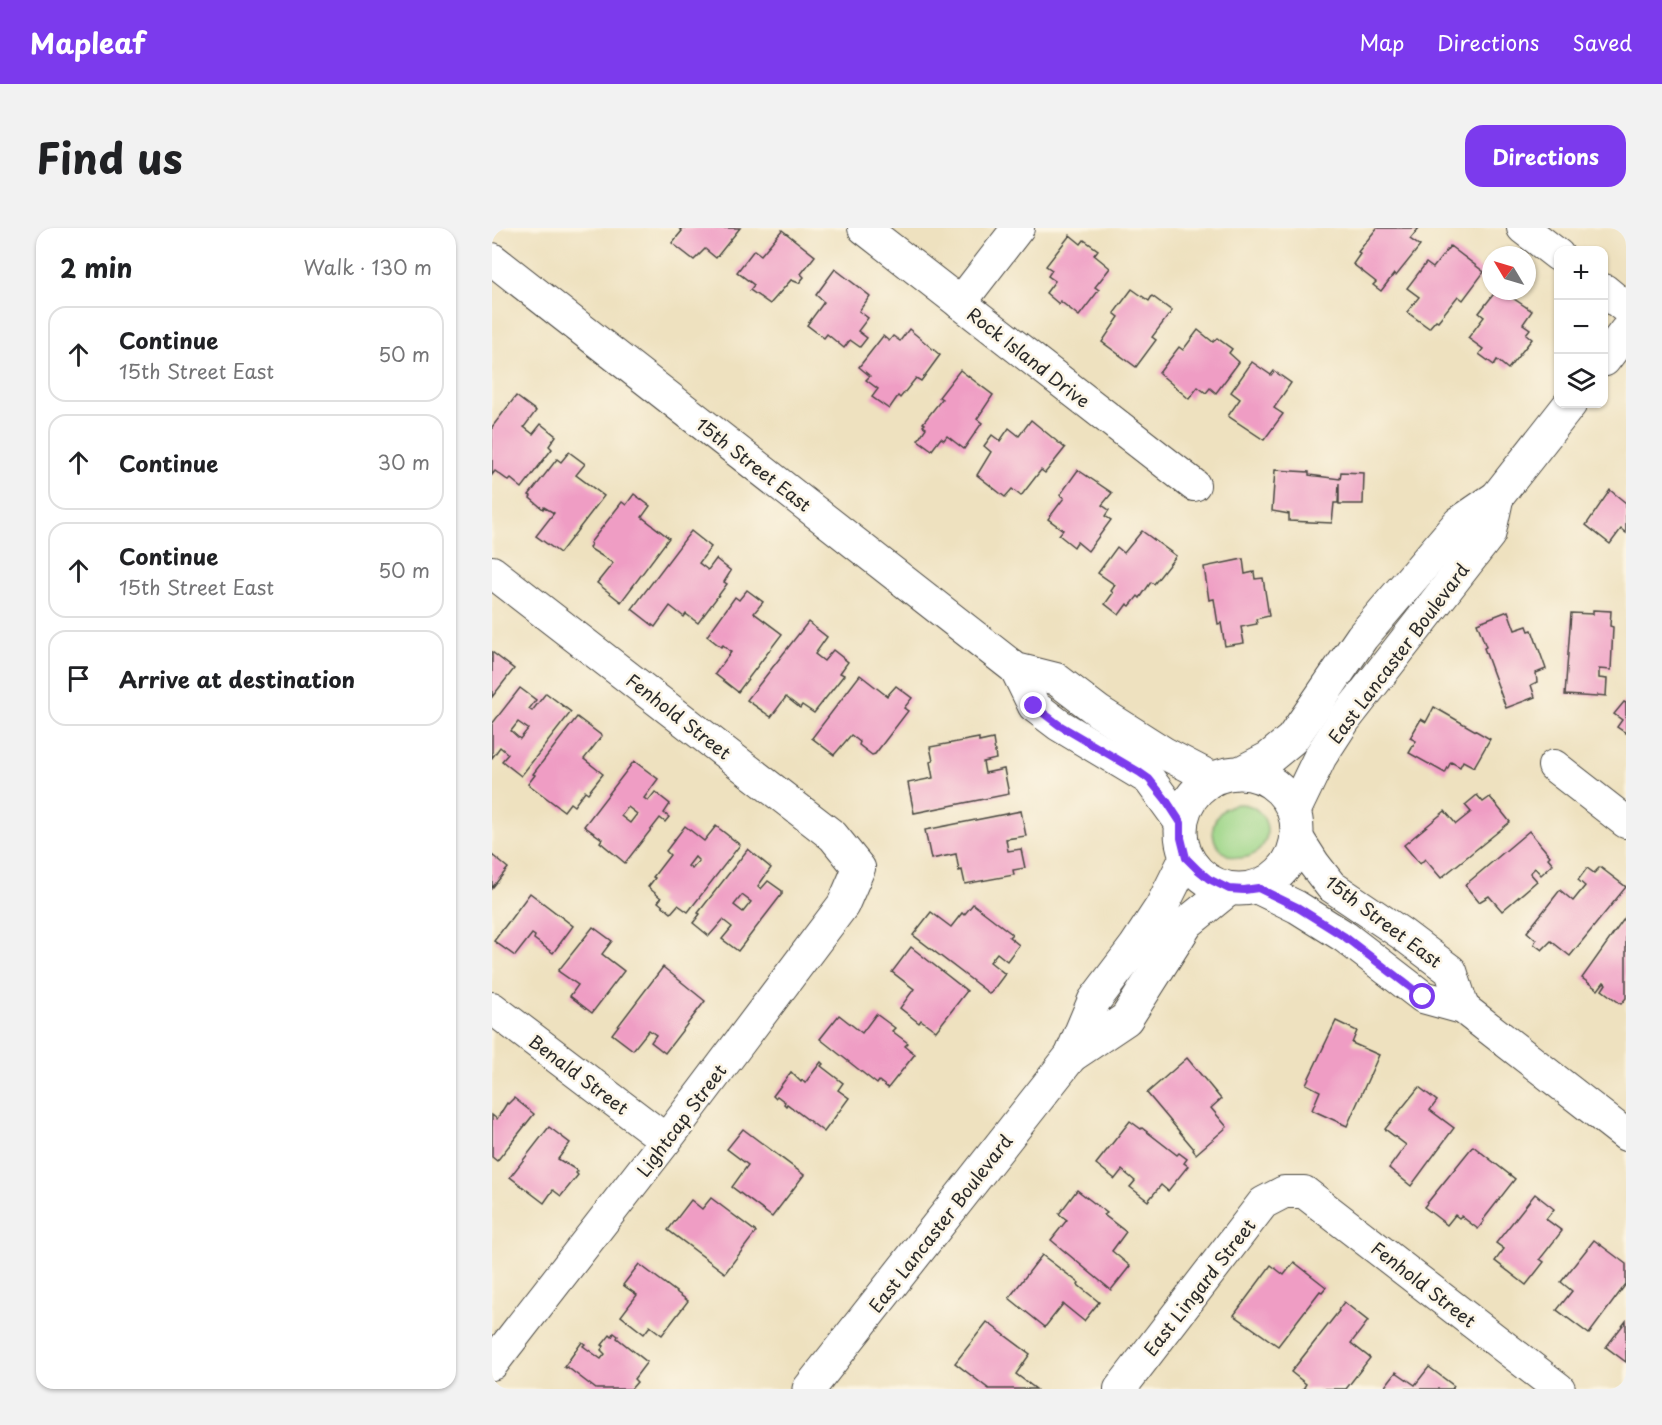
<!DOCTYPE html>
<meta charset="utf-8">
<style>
body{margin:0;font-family:"Playpen Sans",sans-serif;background:#f2f2f2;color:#202124}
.controls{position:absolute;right:18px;top:18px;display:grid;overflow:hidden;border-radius:12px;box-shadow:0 2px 4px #0004}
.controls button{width:54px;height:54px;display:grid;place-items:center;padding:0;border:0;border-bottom:2px solid #e0e0e0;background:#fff;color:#202124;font:30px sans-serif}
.compass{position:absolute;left:990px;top:18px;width:54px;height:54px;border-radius:50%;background:#fff;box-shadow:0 2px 4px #0004;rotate:308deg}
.stop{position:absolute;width:18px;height:18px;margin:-14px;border:4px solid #7c3aed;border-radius:50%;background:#fff}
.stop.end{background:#7c3aed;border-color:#fff;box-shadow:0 2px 6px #0008}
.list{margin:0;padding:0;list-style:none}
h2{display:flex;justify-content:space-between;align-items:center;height:78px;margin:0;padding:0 24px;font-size:26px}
h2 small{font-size:20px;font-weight:400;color:#757577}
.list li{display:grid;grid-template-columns:39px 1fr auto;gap:18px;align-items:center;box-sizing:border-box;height:96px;margin:0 12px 12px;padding:0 12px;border:2px solid #e0e0e0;border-radius:18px}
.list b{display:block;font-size:22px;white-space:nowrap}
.list p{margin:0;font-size:20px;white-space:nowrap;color:#757577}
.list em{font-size:20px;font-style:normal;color:#757577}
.icon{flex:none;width:33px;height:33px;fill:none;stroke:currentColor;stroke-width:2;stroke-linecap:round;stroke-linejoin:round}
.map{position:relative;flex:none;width:1134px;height:1161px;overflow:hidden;border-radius:18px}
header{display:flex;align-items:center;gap:36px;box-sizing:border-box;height:84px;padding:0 30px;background:#7c3aed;color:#fff}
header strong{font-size:28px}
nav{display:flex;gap:33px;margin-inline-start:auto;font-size:21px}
.intro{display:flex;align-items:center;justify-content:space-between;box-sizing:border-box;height:144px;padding:0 36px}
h1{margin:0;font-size:42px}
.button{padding:15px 27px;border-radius:18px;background:#7c3aed;color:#fff;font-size:21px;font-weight:700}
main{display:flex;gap:36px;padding:0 36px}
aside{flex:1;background:#fff;border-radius:18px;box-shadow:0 2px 4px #0004}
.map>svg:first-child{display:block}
.green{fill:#9dd688;stroke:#64805a;stroke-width:1.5}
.building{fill:#ef9dc4;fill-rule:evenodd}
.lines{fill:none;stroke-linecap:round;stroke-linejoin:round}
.minor-casing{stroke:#484641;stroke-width:34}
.major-casing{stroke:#484641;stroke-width:35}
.minor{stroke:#fff;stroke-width:32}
.major{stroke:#fff;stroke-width:33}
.route{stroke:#7c3aed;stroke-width:8}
.labels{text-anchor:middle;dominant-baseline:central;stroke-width:5;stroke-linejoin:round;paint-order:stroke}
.street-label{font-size:18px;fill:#2b2b2b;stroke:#fcf5e5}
</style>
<header>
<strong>Mapleaf</strong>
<nav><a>Map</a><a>Directions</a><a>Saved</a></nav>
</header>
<div class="intro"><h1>Find us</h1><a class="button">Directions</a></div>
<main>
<aside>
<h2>2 min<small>Walk · 130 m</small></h2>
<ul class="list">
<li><svg class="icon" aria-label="ahead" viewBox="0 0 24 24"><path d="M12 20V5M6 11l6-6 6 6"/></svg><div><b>Continue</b><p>15th Street East</p></div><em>50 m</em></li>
<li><svg class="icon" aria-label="ahead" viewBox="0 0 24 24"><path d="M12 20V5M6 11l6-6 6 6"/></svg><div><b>Continue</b></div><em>30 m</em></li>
<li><svg class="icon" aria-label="ahead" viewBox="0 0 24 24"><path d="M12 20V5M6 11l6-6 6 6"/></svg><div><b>Continue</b><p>15th Street East</p></div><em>50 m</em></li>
<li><svg class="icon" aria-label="arrive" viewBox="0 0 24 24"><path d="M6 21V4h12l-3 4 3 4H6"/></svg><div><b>Arrive at destination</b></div></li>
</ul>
</aside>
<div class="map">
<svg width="1134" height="1161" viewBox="0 0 1134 1161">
<rect width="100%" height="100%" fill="#fcf5e5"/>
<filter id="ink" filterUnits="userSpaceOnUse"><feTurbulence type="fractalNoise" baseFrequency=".0167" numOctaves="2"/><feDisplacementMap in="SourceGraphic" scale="12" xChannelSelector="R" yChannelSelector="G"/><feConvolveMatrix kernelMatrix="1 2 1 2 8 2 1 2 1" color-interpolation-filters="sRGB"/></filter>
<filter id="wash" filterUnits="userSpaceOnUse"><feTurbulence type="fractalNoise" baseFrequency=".008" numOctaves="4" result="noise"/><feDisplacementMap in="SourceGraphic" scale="24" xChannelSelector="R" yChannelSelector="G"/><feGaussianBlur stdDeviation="1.35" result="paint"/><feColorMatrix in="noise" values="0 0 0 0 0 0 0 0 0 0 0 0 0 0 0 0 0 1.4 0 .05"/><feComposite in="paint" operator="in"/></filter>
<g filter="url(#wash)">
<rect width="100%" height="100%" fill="#eee1bf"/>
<circle class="green" cx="748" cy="603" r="27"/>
<g id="blocks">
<g class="building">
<path d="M187 0H248L224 30 213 21 202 32 180 15 190 3Z"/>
<path d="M885 0H927L918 11 928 18 904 48 902 46 889 63 881 57 884 54 861 36 868 26 866 24Z"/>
<path d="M290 2 323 28 309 46 312 49 307 55 299 52 278 76 258 62 262 57 245 44 262 22 269 27Z"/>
<path d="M578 7 589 16 592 12 606 22 602 27 618 40 603 59 607 62 587 88 568 73 567 76 554 65 563 53 556 48 560 42 554 38Z"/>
<path d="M958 18 992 44 971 72 966 68 946 93 944 92 937 100 915 84 927 69 915 60 934 35 941 40Z"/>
<path d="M343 41 378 68 367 83 376 90 366 103 375 110 368 119 358 112 352 120 335 106 332 110 315 97 332 74 324 67Z"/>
<path d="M640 61 657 73 660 68 680 83 660 109 664 112 644 139 610 114 627 89 622 85Z"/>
<path d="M1004 63H1010L1040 83 1031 96 1038 101 1034 106 1040 111 1016 141 1005 132 1002 137 987 126 991 121 976 110 992 89 987 85Z"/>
<path d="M417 101 448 127 429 153 424 150 408 170 406 168 397 181 380 169 386 161 374 152 378 148 367 139 391 108 397 113 401 108 408 113Z"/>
<path d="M706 102 721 114 725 110 740 121 737 125 747 134 724 165 718 160 714 165 706 159 697 171 667 145 687 119 691 122Z"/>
<path d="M760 134 779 147 782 143 799 155 782 180 791 186 772 212 736 188 748 171 739 164Z"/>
<path d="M468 142 501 167 485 191 490 195 472 221 455 208 452 212 449 210 440 222 426 212 434 200 431 198 433 196 431 195 450 171 447 169Z"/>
<path d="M24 168 44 183 32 199 41 206 49 196 64 208 57 218 60 221 30 260 19 251 17 253 3 243 0 247V199Z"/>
<path d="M539 192 573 220 553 245 549 242 529 268 520 261 513 269 485 247 499 224 492 218 500 207 508 213 517 200 527 208Z"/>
<path d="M77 224 93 236 84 247 112 268 68 325 44 308 62 285 52 279 51 281 38 270 39 268 37 267 65 231 69 234Z"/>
<path d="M586 242 620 265 610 277 617 282 613 288 619 292 596 323 585 314 582 319 567 307 571 302 556 291 572 270 568 267Z"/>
<path d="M783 242 817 244V247L848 251 849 244 872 245 871 276H847V255L846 275H842L840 295 797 293V286L780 283Z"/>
<path d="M1118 262 1134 275V305L1129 301 1118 316 1094 297Z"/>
<path d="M142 266 158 278 150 289 177 310 129 374 105 355 121 335 97 320 99 316 98 315 130 274 134 277Z"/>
<path d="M199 303 219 319 207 335 216 342 224 331 239 343 232 354 235 356 206 395 194 386 192 389 178 378 163 399 140 381Z"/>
<path d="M650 303 684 328 662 356 659 354 648 370 646 368 638 378 635 376 627 387 613 376 621 365 619 363 623 357 606 345 625 319 632 325Z"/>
<path d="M751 331 753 346 762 344 763 351 771 350 777 388 764 391 765 396 749 399 752 415 733 418 729 395 726 396 722 371 717 372 712 339Z"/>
<path d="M255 362 271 374 262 385 290 406 246 464 223 446 239 424 231 417 229 419 215 408 243 369 247 372Z"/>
<path d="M1101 382 1119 383 1118 398 1121 399 1119 442 1107 441V450L1115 451 1114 468 1105 467V469L1073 467 1079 385 1101 386Z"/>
<path d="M1016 383 1023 402 1035 398 1037 403 1040 402 1054 441 1044 445 1045 454 1039 457 1043 469 1014 480 992 420 994 419 985 395Z"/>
<path d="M316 394 335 409 323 426 332 433 341 422 356 434 348 445 352 447 322 485 310 477 308 480 294 469 279 489 255 472Z"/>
<path d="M0 424 22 441 0 469Z"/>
<path d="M368 447 395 468 404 458 420 470 412 480 416 483 383 526 380 527 367 517 368 514 359 507 342 527 320 510Z"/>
<path d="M28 460 44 472 37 481 40 483 54 465 79 484 29 548 10 533 16 526 8 519 0 530V496ZM26 494 36 501 28 511 19 503Z"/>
<path d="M1132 474 1134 475V505L1125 499 1130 492 1122 486Z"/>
<path d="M942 479 998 511 982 539 971 533 968 539 959 534 953 545 917 525 924 513 918 510 929 491 934 494Z"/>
<path d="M85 489 110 508 92 531 111 546 96 565 93 563 82 578 78 575 72 583 36 556 43 547 41 546Z"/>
<path d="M487 510V514L501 511 504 531 491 534 493 545 512 541 517 566 422 585 416 555 441 550 438 534 441 533 438 519Z"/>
<path d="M142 533 166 551 152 570 156 573 163 564 178 576 172 585 177 589 173 594 168 590 133 635 108 614 110 611 92 598ZM136 579 145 586 138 595 129 588Z"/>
<path d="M985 567 991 574 998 569 1018 594 949 650 933 631 928 636 912 617 953 583 964 596 979 584 973 577Z"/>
<path d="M529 583 534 608 514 611 516 623 529 621 533 640 521 642 522 647 473 656 470 642 467 643 464 626 439 631 433 602Z"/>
<path d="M193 598 212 613 224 598 248 617 196 684 186 677 179 685 166 674 169 670 156 659 163 650 161 649 178 627 174 623ZM203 629 207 633 200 641 196 638Z"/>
<path d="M1037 603 1058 628 1056 630 1061 636 1049 647 1043 640 1038 645 1045 653 1010 683 997 668 987 674 973 657Z"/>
<path d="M256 621 279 640 266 658 269 661 276 653 290 663V666L246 723 230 711 240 699 231 692 217 708 201 695 208 686 206 685ZM250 667 259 674 251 684 242 677Z"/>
<path d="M0 627 16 640 0 660Z"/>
<path d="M1108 639 1134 659 1078 728 1059 713 1050 722 1042 716 1044 712 1035 704 1068 662 1081 673 1093 658 1086 652 1095 640 1102 645Z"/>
<path d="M38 665 81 698 61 725 42 711 43 708 40 706 23 728 2 713Z"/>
<path d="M481 676 520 706 517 709 527 717 515 733 505 725 498 734 513 746 498 766 421 707 439 684 459 699 470 685 472 687Z"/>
<path d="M1134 688V770L1129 776 1110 762 1114 756 1112 754 1106 762 1090 750Z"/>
<path d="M101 699 120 713 110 726 132 743 100 785 78 768 86 757 66 743Z"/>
<path d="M419 719 475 763 444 803 429 792 427 795 408 780 422 761 400 744Z"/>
<path d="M171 739 213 773 173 825 159 814 164 807 157 802 141 822 120 806Z"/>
<path d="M384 786 403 800 400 803 416 815 413 818 423 826 396 860 387 853 385 856 328 811 347 787 370 805Z"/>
<path d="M844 793 865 803 860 815 887 827 855 898 820 882 828 863 814 856Z"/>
<path d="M695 830 729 871 719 880 735 899 704 926 701 922 702 921 655 865Z"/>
<path d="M329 834 331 836 329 838 351 855 346 862 357 870 332 904 295 876 294 878 292 876 293 874 285 868 283 870 281 868 299 844 309 854 310 852 313 855Z"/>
<path d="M927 859 945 873 938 882 962 900 919 958 897 940 914 917 893 901Z"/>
<path d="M22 870 42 886 5 933 0 929V887L5 891 15 875 16 876Z"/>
<path d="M638 893 649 901 650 900 685 927 687 925 695 931 692 935 696 938 676 963 669 957 656 973 638 959 643 953 630 942 623 951 604 936Z"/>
<path d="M57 899 78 915 66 931 86 943 84 945 86 947 69 968 61 962 52 975 18 949Z"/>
<path d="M251 901 312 947 280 989 240 959 256 937 235 921Z"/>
<path d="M981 918 1023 951 991 992 992 993 986 1001 969 988 967 990 963 987 955 997 932 979Z"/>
<path d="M585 962 615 985 612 987 634 1004 620 1023 638 1038 619 1062 559 1012 575 992 567 986Z"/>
<path d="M1043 966 1062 981 1054 991 1070 1003 1048 1031 1052 1034 1034 1057 1003 1033 1012 1021 1004 1015Z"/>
<path d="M219 970 264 1004 233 1045 176 1002 199 972 210 981Z"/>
<path d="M1102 1012 1134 1036V1056L1097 1106 1065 1082 1080 1063 1069 1054Z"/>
<path d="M550 1027 587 1055 586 1057 607 1074 592 1093 571 1076 553 1099 517 1070Z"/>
<path d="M802 1034 834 1059 830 1064 828 1063 786 1118 742 1087 779 1037 792 1047Z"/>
<path d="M147 1036 196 1073 170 1107 158 1098 152 1106 129 1088 145 1067 131 1057Z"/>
<path d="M852 1074 876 1093 859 1115 878 1130 854 1161H811L814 1156 799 1144 847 1083 846 1082Z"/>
<path d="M1134 1093V1134L1114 1119Z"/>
<path d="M495 1094 538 1126 524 1146 544 1161H497L463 1135Z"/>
<path d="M122 1105 126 1108 125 1110 155 1134 142 1151 145 1154 139 1161H104L75 1139 74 1140 72 1139 90 1114 93 1116 91 1118 109 1131 113 1126 109 1122 112 1118 110 1117 118 1107 120 1109Z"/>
<path d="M937 1139 962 1158 960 1161H891L904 1144 923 1157Z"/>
</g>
</g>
</g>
<g filter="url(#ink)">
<use href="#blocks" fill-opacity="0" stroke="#484641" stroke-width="1.5"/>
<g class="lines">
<defs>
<g id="minor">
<path d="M372 0 702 257"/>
<path d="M1031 0 1066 27"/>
<path d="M0 31 524 441 564 451 606 483 672 525 720 550"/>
<path d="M1112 62 1134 80"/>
<path d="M468 75 526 0"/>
<path d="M0 344 341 608 367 640 351 677 174 912 0 1136"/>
<path d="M524 441 542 478 567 497 657 551 689 595"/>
<path d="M1062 538 1134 594"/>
<path d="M806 611 822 636 839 658 910 706 959 743 971 780"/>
<path d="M766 660 805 679 853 709 931 769 971 780 1134 907"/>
<path d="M0 780 174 912"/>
<path d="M628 1161 771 975 792 964H812L1067 1161"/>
</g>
<g id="major">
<path d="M1112 132 1134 103"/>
<path d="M750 544 777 530 800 511 870 409 967 295 1005 269 1078 176"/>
<circle cx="747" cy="603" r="58"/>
<path d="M803 581 828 529 852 492 997 306 1005 269"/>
<path d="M579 828 634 791 695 695 737 661"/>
<path d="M317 1161 579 828 602 773 643 719 670 678 694 630"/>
</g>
</defs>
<use href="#minor" class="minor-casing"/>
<use href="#major" class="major-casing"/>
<use href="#minor" class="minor"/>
<use href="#major" class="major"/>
</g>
</g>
<g class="lines" filter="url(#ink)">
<path class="route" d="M542 478 567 497 647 544 657 551 674 572 689 595V610L694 630 706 642 717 651 737 661 752 662 766 660 805 679 853 709 931 769"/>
</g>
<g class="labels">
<g class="street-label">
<text transform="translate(537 129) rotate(38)">Rock Island Drive</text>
<text transform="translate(262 236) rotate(38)">15th Street East</text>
<text transform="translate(906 425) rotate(-53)">East Lancaster Boulevard</text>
<text transform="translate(187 488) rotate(38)">Fenhold Street</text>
<text transform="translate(892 693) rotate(37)">15th Street East</text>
<text transform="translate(87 846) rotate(37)">Benald Street</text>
<text transform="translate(189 892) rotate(-53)">Lightcap Street</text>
<text transform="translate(448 995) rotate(-52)">East Lancaster Boulevard</text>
<text transform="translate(932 1056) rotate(38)">Fenhold Street</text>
<text transform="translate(707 1059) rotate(-52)">East Lingard Street</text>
</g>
</g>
</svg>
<div class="controls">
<button>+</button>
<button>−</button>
<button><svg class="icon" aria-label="layers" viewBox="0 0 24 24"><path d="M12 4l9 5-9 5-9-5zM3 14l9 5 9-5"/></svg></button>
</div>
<svg class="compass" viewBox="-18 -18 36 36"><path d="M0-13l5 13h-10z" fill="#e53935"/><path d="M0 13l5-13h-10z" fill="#757577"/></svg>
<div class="stop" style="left:931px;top:769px"></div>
<div class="stop end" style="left:542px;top:478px"></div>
</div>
</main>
